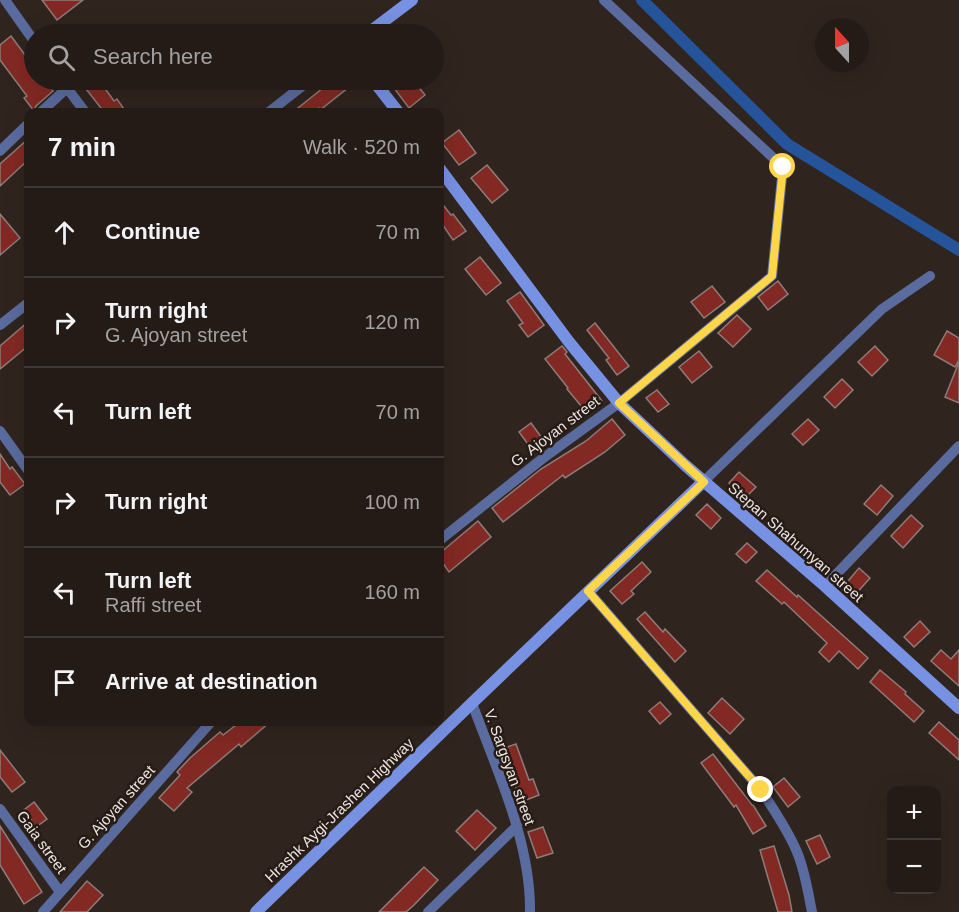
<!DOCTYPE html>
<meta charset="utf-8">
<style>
body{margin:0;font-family:Arial,sans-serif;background:#2c241f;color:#f1f3f6}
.controls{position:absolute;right:18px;bottom:18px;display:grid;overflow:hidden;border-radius:12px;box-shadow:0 6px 24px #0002}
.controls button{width:54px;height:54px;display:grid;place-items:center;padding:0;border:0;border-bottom:2px solid #413935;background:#241b16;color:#f1f3f6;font:30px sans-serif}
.compass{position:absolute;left:815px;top:18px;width:54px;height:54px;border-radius:50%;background:#241b16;box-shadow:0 6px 24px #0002;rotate:339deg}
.stop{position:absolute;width:18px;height:18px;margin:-14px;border:4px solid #ffd54a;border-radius:50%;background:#fff}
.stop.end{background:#ffd54a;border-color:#fff;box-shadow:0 2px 6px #0008}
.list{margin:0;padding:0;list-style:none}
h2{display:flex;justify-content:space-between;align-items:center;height:78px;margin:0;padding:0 24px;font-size:26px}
h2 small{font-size:20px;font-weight:400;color:#a3a1a1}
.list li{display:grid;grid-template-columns:39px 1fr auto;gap:18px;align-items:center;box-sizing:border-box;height:90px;padding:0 24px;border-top:2px solid #413935}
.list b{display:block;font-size:22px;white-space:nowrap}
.list p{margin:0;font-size:20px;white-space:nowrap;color:#a3a1a1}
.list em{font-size:20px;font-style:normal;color:#a3a1a1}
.icon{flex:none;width:33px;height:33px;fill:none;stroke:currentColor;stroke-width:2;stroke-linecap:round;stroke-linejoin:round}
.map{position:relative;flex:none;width:959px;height:912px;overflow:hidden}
.search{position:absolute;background:#241b16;box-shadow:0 6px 24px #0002;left:24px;top:24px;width:420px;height:66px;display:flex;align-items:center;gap:15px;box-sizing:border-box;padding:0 21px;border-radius:33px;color:#a3a1a1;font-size:22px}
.panel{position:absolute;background:#241b16;box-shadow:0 6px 24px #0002;left:24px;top:108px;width:420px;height:618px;border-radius:12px}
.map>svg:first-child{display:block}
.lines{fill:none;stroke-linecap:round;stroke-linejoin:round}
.canal{stroke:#26549a;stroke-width:12}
.building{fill:#832923;stroke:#8d7c79;stroke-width:1.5}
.street{stroke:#5a6b9f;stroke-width:10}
.secondary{stroke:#7791e3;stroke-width:12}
.route{stroke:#ffd54a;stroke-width:8}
.labels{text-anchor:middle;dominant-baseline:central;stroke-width:5;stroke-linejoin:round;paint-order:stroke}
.street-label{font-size:15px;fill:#ece4e0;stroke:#261b15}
</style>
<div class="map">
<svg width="959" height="912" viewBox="0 0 959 912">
<rect width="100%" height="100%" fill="#30241e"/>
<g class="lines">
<path class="canal" d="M642 0 787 144 959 250"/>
</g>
<g class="building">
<path d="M42 0H83L57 20Z"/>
<path d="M11 36 34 67V80H44L53 91 36 106 34 111 24 98 27 96 0 60V45Z"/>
<path d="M79 80H99L114 101 117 99 126 112H104Z"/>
<path d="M333 80H358L320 110 319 108 313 112H293Z"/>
<path d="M388 80H413L425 95 409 108Z"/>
<path d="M459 130 476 153 459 165 442 143Z"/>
<path d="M28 139V160L0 186V164Z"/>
<path d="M487 165 508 190 492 203 471 178Z"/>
<path d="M440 201 451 215 453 214 466 231 453 240 440 221Z"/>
<path d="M0 214 20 238 0 255Z"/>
<path d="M480 257 501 283 486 295 465 269Z"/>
<path d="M778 281 788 294 768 310 758 297Z"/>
<path d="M712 286 725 302 704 318 691 302Z"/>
<path d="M520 292 544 325 528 337 519 325 523 323 507 301Z"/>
<path d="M737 315 751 329 733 347 718 333Z"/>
<path d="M28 322V346L0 369V346Z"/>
<path d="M595 323 629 366 617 375 606 360 609 358 587 330Z"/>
<path d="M947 331 959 338V360L955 367 934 355Z"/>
<path d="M562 346 567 352 565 354 602 401 587 413 567 389 568 388 545 359Z"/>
<path d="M875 346 888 360 872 376 858 362Z"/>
<path d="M699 351 712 367 692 383 679 367Z"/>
<path d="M959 362V403L945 397Z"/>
<path d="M842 379 853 390 835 408 824 397Z"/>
<path d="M657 390 669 404 658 412 646 398Z"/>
<path d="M612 419 625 435 605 452 565 478 563 475 503 522 492 508 541 469 586 441Z"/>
<path d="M808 419 819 430 803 445 792 434Z"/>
<path d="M531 423 542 438 530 447 519 432Z"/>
<path d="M0 454 10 469 12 467 25 484 10 495 0 482Z"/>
<path d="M739 472 756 487 745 498 729 483Z"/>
<path d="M881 485 893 496 877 515 864 504Z"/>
<path d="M707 504 721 518 711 529 696 515Z"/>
<path d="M911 515 923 526 903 548 891 536Z"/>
<path d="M478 521 491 537 449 572 440 559V553Z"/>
<path d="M747 543 757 552 746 563 736 554Z"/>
<path d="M642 562 651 572 631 591 634 594 622 604 610 591Z"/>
<path d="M859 568 870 578 854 596 843 587Z"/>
<path d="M767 570 797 597 798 595 868 658 858 669 839 651 829 662 819 652 827 643 784 602 782 604 756 581Z"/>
<path d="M645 612 663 632 665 629 686 651 675 662 637 619Z"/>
<path d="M920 621 930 632 914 647 904 637Z"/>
<path d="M941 650 951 659 959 650V686L931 661Z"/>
<path d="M880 670 906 692 905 694 924 711 914 722 870 682Z"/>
<path d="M722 698 744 719 730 734 708 713Z"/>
<path d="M660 702 671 714 660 724 649 711Z"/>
<path d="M240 722H270L241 747 239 744 187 788 192 792 174 811 159 798 180 775 177 772 190 758 220 732 223 735Z"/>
<path d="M939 722 959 740V760L929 733Z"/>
<path d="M516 744 529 780 533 779 539 795 521 802 512 777 509 778 499 750Z"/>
<path d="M0 750 25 782 12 792 0 777Z"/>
<path d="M713 754 752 805H753L766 826 753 834 736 805 734 807 701 763Z"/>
<path d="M784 778 800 797 788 807 773 787Z"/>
<path d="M34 802 47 819 36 827 24 810Z"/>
<path d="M477 810 496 828 475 850 456 831Z"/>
<path d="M0 826 42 892 24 904 0 865Z"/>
<path d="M543 827 553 853 537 858 528 832Z"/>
<path d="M820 835 830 857 817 864 806 841Z"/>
<path d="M774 846 789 895 792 912H778L768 878 760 850Z"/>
<path d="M424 867 438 880 414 905 406 912H379Z"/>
<path d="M87 881 103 895 87 912H60Z"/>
</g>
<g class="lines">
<g class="street">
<path d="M5 0 34 41"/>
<path d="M61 80 85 112"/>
<path d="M41 112 67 88"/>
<path d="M269 112 310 80"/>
<path d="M0 151 28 124"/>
<path d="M0 325 28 303"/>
<path d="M0 431 28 470"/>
<path d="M703 482 882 309 930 276"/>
<path d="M440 540 542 459 619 403 772 276 783 167 604 0"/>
<path d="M825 586 959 446"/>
<path d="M588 591 761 790C774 810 788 830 797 852 805 871 808 892 812 912"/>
<path d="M472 703C496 769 531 841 530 912"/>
<path d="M0 809 60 892"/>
<path d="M43 912 211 722"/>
<path d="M428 912 517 826"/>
</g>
<g class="secondary">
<path d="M367 34 412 0"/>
<path d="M373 80 398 112"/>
<path d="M440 169 569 342 619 403 685 465 825 586 959 708"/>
<path d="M256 912 472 703 703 482"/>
</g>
</g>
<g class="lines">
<path class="route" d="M761 790 588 591 704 482 619 403 772 276 783 167"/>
</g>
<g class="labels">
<g class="street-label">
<text transform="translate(555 431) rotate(-37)">G. Ajoyan street</text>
<text transform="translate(796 542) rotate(41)">Stepan Shahumyan street</text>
<text transform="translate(510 767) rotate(70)">V. Sargsyan street</text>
<text transform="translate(116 807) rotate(-48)">G. Ajoyan street</text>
<text transform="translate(339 810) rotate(-44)">Hrashk Aygi-Jrashen Highway</text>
<text transform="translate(42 842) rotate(54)">Gaia street</text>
</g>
</g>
</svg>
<div class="controls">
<button>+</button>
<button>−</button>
</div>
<svg class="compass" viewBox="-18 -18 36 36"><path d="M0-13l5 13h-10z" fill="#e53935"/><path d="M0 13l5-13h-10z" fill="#a3a1a1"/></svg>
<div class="stop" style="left:783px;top:167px"></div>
<div class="stop end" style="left:761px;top:790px"></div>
<div class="search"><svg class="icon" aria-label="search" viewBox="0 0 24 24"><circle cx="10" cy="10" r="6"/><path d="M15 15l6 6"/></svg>Search here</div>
<section class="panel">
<h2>7 min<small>Walk · 520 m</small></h2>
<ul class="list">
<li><svg class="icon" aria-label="ahead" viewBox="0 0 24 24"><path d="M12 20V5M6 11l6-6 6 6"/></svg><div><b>Continue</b></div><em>70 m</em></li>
<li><svg class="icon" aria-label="right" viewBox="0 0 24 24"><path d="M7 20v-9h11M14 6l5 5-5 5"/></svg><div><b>Turn right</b><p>G. Ajoyan street</p></div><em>120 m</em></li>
<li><svg class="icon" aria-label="left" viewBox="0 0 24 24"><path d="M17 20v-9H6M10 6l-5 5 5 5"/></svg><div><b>Turn left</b></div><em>70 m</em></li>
<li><svg class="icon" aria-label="right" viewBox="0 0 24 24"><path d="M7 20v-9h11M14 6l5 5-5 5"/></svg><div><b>Turn right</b></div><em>100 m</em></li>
<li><svg class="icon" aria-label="left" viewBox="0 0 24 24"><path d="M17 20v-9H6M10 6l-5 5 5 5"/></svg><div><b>Turn left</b><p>Raffi street</p></div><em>160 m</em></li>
<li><svg class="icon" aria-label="arrive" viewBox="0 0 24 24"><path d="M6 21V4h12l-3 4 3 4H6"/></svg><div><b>Arrive at destination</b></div></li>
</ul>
</section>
</div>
